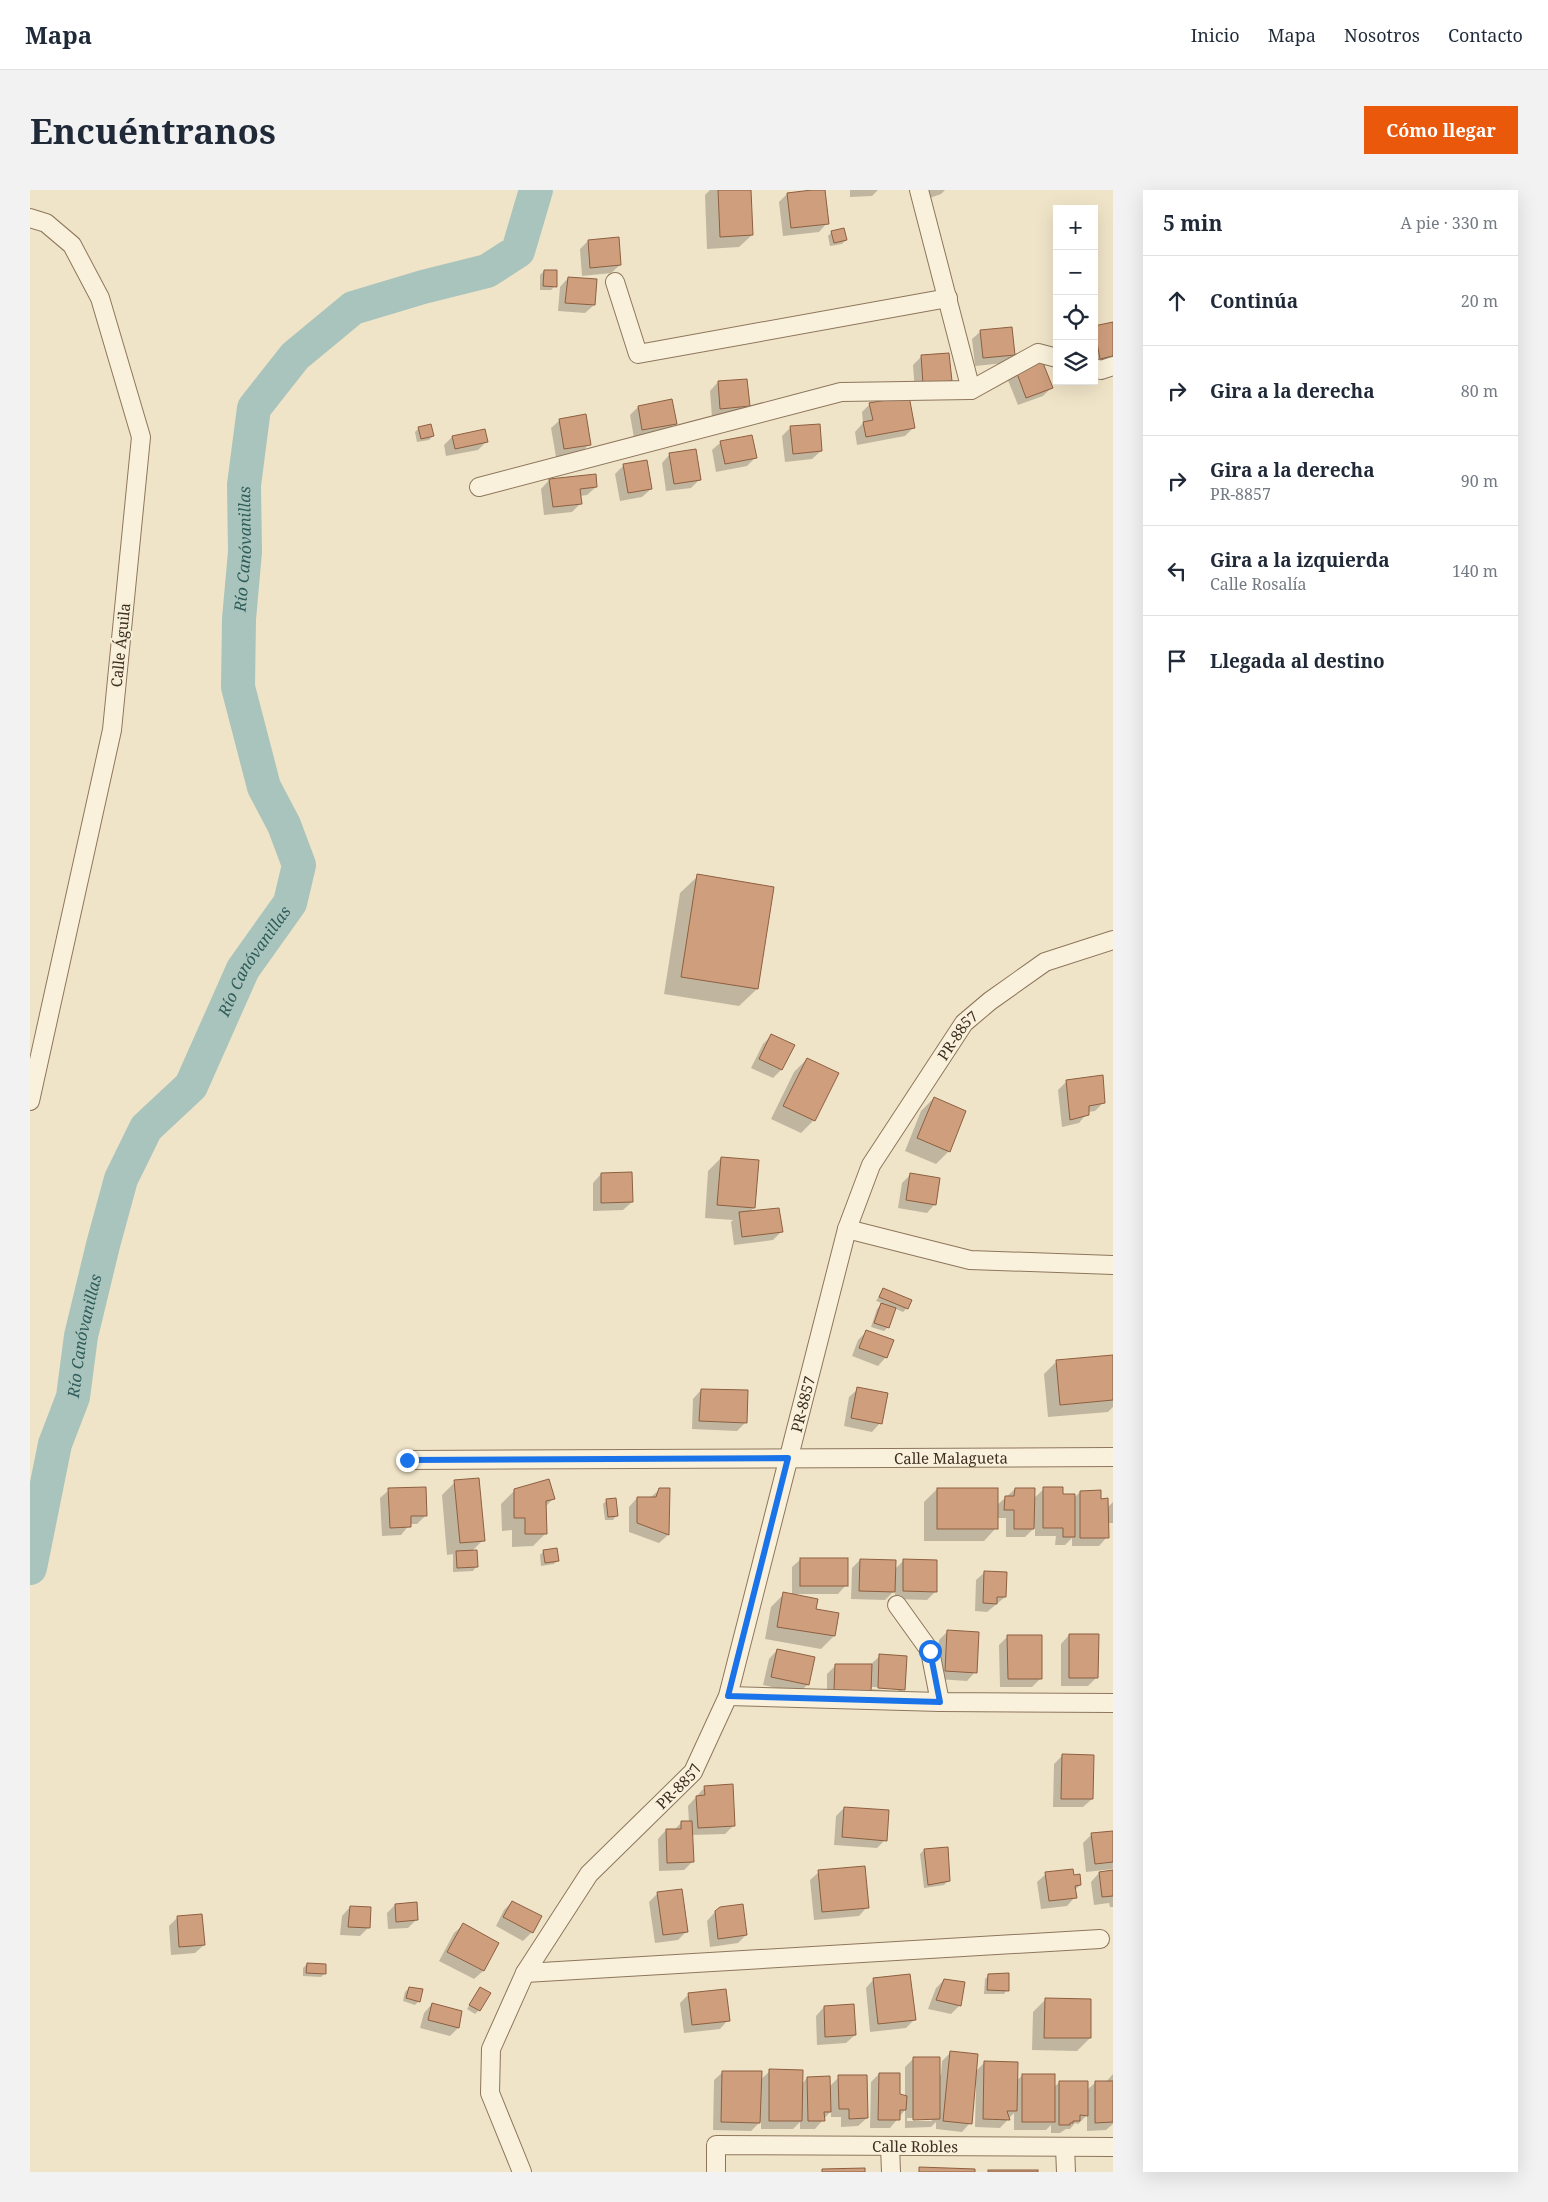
<!DOCTYPE html>
<html lang="es">
<meta charset="utf-8">
<style>
body{margin:0;font-family:"Noto Serif",serif;background:#f2f2f3;color:#1f2937}
.controls{position:absolute;right:15px;top:15px;display:grid;overflow:hidden;border-radius:0px;box-shadow:0 5px 20px #0002}
.controls button{width:45px;height:45px;display:grid;place-items:center;padding:0;border:0;border-bottom:1px solid #e0e1e3;background:#fff;color:#1f2937;font:25px sans-serif}
.stop{position:absolute;width:15px;height:15px;margin:-11px;border:4px solid #1a73e8;border-radius:50%;background:#fff}
.stop.end{background:#1a73e8;border-color:#fff;box-shadow:0 1px 5px #0008}
.list{margin:0;padding:0;list-style:none}
h2{display:flex;justify-content:space-between;align-items:center;height:65px;margin:0;padding:0 20px;font-size:21px}
h2 small{font-size:16px;font-weight:400;color:#747a83}
.list li{display:grid;grid-template-columns:32px 1fr auto;gap:15px;align-items:center;box-sizing:border-box;height:90px;padding:0 20px;border-top:1px solid #e0e1e3}
.list b{display:block;font-size:19px;white-space:nowrap}
.list p{margin:0;font-size:16px;white-space:nowrap;color:#747a83}
.list em{font-size:16px;font-style:normal;color:#747a83}
.icon{flex:none;width:28px;height:28px;fill:none;stroke:currentColor;stroke-width:2;stroke-linecap:round;stroke-linejoin:round}
.map{position:relative;flex:none;width:1083px;height:1982px;overflow:hidden;border-radius:0px}
header{display:flex;align-items:center;gap:30px;box-sizing:border-box;height:70px;padding:0 25px;background:#fff;border-bottom:1px solid #e0e1e3}
header strong{font-size:24px}
nav{display:flex;gap:28px;margin-inline-start:auto;font-size:18px}
.intro{display:flex;align-items:center;justify-content:space-between;box-sizing:border-box;height:120px;padding:0 30px}
h1{margin:0;font-size:35px}
.button{padding:12px 22px;border-radius:0px;background:#ea580c;color:#fff;font-size:18px;font-weight:700}
main{display:flex;gap:30px;padding:0 30px}
aside{flex:1;background:#fff;border-radius:0px;box-shadow:0 5px 20px #0002}
.map>svg:first-child{display:block}
.shadow{fill:#0003;fill-rule:evenodd}
.lines{fill:none;stroke-linecap:round;stroke-linejoin:round}
.river{stroke:#a9c4bc;stroke-width:34}
.building{fill:#cf9f7d;stroke:#8d5f41}
.minor-casing{stroke:#8d765c;stroke-width:20}
.minor{stroke:#faf1dc;stroke-width:18}
.route{stroke:#1a73e8;stroke-width:6}
.labels{text-anchor:middle;dominant-baseline:central;stroke-width:4.5;stroke-linejoin:round;paint-order:stroke}
.street-label{font-size:15px;fill:#3d2e20;stroke:#f7eed8}
.water-label{font-size:16px;font-style:italic;fill:#2f5d5a;stroke:#f7eed8}
</style>
<header>
<strong>Mapa</strong>
<nav><a>Inicio</a><a>Mapa</a><a>Nosotros</a><a>Contacto</a></nav>
</header>
<div class="intro"><h1>Encuéntranos</h1><a class="button">Cómo llegar</a></div>
<main>
<div class="map">
<svg width="1083" height="1982" viewBox="0 0 1083 1982">
<rect width="100%" height="100%" fill="#f0e4c8"/>
<g class="shadow">
<path d="M680 0H720L722 45 709 57 677 59 675 5Z"/>
<path d="M793 0 797 33 789 42 753 46 749 12 757 4Z"/>
<path d="M820 0H848L842 6 820 7Z"/>
<path d="M891 0H915L911 4 894 10Z"/>
<path d="M802 42 816 50 812 54 800 56 798 46Z"/>
<path d="M558 51 590 75 581 83 552 86 550 59Z"/>
<path d="M514 81 525 96 521 100H510V85Z"/>
<path d="M538 88 564 115 555 123 528 121 530 97Z"/>
<path d="M1083 133V172L1064 177V137Z"/>
<path d="M951 141 983 164 975 173 945 176 942 149Z"/>
<path d="M891 167 920 191 912 199 885 202 883 175Z"/>
<path d="M986 179 1021 198 1013 206 988 215 977 188Z"/>
<path d="M688 192 718 216 710 224 682 227 680 201Z"/>
<path d="M840 214 883 238 875 246 827 255 825 242 833 233 832 222Z"/>
<path d="M608 217 645 233 637 242 604 248 600 225Z"/>
<path d="M530 230 559 254 551 263 526 267 521 238Z"/>
<path d="M761 237 791 261 782 269 755 272 752 246Z"/>
<path d="M389 238 403 246 399 250 387 252 385 242Z"/>
<path d="M422 247 457 251 448 260 416 266 414 255Z"/>
<path d="M691 252 725 268 717 276 686 282 682 260Z"/>
<path d="M640 264 670 289 661 298 636 301 632 273Z"/>
<path d="M594 275 621 299 612 307 590 311 585 284Z"/>
<path d="M519 290 566 297 557 305 550 306 551 313 542 322 514 325 511 299Z"/>
<path d="M668 686 727 799 709 816 634 804 650 703Z"/>
<path d="M742 845 751 880 743 888 721 878 733 854Z"/>
<path d="M777 869 784 930 771 943 741 929 764 882Z"/>
<path d="M1072 886 1074 912 1065 921 1058 922 1049 933 1032 937 1028 900 1036 892Z"/>
<path d="M904 908 919 961 906 974 875 961 891 921Z"/>
<path d="M691 968 724 1018 719 1022 751 1042 743 1050 704 1055 701 1032 703 1030 675 1028 678 981Z"/>
<path d="M571 984 602 1012 593 1020 563 1021V993Z"/>
<path d="M880 985 905 1014 897 1023 868 1018 872 993Z"/>
<path d="M853 1100 877 1118 873 1122 864 1118 858 1137 854 1141 841 1137 847 1119 852 1113 846 1111Z"/>
<path d="M836 1142 856 1167 848 1176 822 1166 828 1150Z"/>
<path d="M1083 1166V1217L1078 1222 1018 1227 1014 1184 1027 1171Z"/>
<path d="M828 1199 850 1233 842 1242 814 1236 819 1207Z"/>
<path d="M671 1200 716 1232 707 1241 662 1239 663 1209Z"/>
<path d="M425 1292 453 1350 442 1361 446 1377 443 1381 423 1382V1364L417 1365 412 1305Z"/>
<path d="M630 1299H639L638 1345 629 1353 599 1342V1317L607 1308 621 1307Z"/>
<path d="M907 1299 966 1316 985 1299 1004 1308 1014 1299 1044 1308 1050 1302 1070 1310 1077 1318 1083 1312V1333H1077V1347L1069 1356H1042V1348L1035 1355H1025L1026 1346H1005V1337L995 1347H976V1328H966V1338L954 1351H894V1312Z"/>
<path d="M359 1300 396 1325 387 1334H380L371 1345 352 1346 350 1308Z"/>
<path d="M484 1301 524 1308 515 1317 516 1343 503 1356 482 1357V1340L472 1341 471 1314Z"/>
<path d="M577 1310 586 1326 583 1330H575L573 1314Z"/>
<path d="M514 1361 528 1370 524 1374 511 1376 510 1365Z"/>
<path d="M771 1369 816 1395 808 1404H762V1377Z"/>
<path d="M830 1370 864 1380 874 1370 906 1401 897 1410 865 1409V1400L855 1410 821 1409 822 1378Z"/>
<path d="M955 1382 975 1407 957 1422 945 1421 946 1390Z"/>
<path d="M754 1404 784 1420 804 1446 791 1459 735 1449 741 1417Z"/>
<path d="M918 1441 945 1482 937 1491 907 1489 909 1450Z"/>
<path d="M1039 1445 1067 1487 1058 1496H1031V1454Z"/>
<path d="M978 1446 1011 1488 1002 1497H970L969 1455Z"/>
<path d="M747 1460 778 1494 769 1503 733 1495 739 1469Z"/>
<path d="M850 1466 874 1499 865 1508 840 1506V1500L831 1509 797 1508V1484L806 1475 841 1474ZM842 1497 868 1498V1501L841 1499Z"/>
<path d="M1032 1566 1062 1609 1053 1617H1023L1024 1574Z"/>
<path d="M675 1597 704 1635 695 1644 661 1645 663 1671 654 1680 629 1681 628 1649 636 1640H644L651 1633 659 1632 658 1616Z"/>
<path d="M814 1618 855 1650 847 1658 804 1655 806 1626Z"/>
<path d="M1083 1642V1679L1056 1682 1053 1653 1061 1645Z"/>
<path d="M894 1660 918 1691 914 1695 894 1698 890 1664Z"/>
<path d="M789 1682 837 1717 829 1726 784 1730 780 1690Z"/>
<path d="M1083 1682V1717H1080L1079 1713 1064 1715 1061 1692 1069 1683Z"/>
<path d="M1016 1684 1043 1686 1050 1695 1045 1700V1707L1037 1716 1011 1719 1007 1692Z"/>
<path d="M628 1703 657 1741 648 1750 625 1753 619 1712Z"/>
<path d="M482 1712 502 1742 493 1751 466 1736 474 1720Z"/>
<path d="M365 1715 387 1729 378 1738 358 1739 357 1723Z"/>
<path d="M320 1717 338 1738 330 1746 310 1745 312 1726Z"/>
<path d="M685 1722 716 1745 708 1753 680 1757 677 1731Z"/>
<path d="M147 1728 174 1755 165 1763 141 1765 139 1736Z"/>
<path d="M433 1735 467 1753 453 1781 444 1789 409 1771 424 1743Z"/>
<path d="M277 1774 294 1784 291 1787 273 1786V1778Z"/>
<path d="M959 1785 977 1800 974 1804H954L955 1789Z"/>
<path d="M844 1789 884 1830 876 1838 840 1842 836 1798Z"/>
<path d="M914 1790 929 1816 921 1824 898 1819 906 1798Z"/>
<path d="M379 1798 389 1811 385 1815 373 1811 375 1802Z"/>
<path d="M450 1798 449 1820 445 1824 437 1819Z"/>
<path d="M659 1804 698 1830 690 1839 654 1843 650 1813Z"/>
<path d="M1016 1809 1060 1848 1047 1861 1002 1860 1003 1822Z"/>
<path d="M402 1814 428 1838 420 1846 390 1838 394 1823Z"/>
<path d="M794 1817 825 1845 816 1853 787 1855 786 1826Z"/>
<path d="M921 1862 945 1882 955 1872 986 1891 993 1885 1024 1897 1030 1892 1057 1900 1066 1892H1076L1083 1884V1934L1076 1940 1057 1941V1925L1048 1934 1045 1933 1040 1939H1036L1030 1943H1021V1935L1016 1940H984V1923L970 1938 945 1937 946 1895H944L940 1933 932 1942 906 1939V1932L901 1937 875 1938V1920L860 1938H840L841 1892 849 1884 869 1905 875 1907V1877L883 1869 911 1885 912 1871ZM877 1928H902V1931H877Z"/>
<path d="M740 1881 772 1894 777 1888 799 1897 809 1887 837 1928 828 1936 811 1937V1927H801V1921L785 1939H770V1932L763 1939H731V1931L721 1941 683 1940 684 1890 693 1882 730 1890Z"/>
</g>
<g class="lines">
<path class="river" id="s1" d="M0 1378 25 1254 43 1207 51 1146 73 1055 91 989 116 938 161 896 213 779 260 713 269 675 254 635 234 597 208 497 209 429 215 362 214 295 224 218 265 166 323 118 393 97 457 81 488 61 506 0"/>
</g>
<g class="building">
<path d="M688 0H721L723 45 690 47Z"/>
<path d="M782 0H795L799 34 761 38 757 3Z"/>
<path d="M814 38 817 50 804 53 801 41Z"/>
<path d="M589 47 591 75 560 78 558 50Z"/>
<path d="M514 80H527V97L513 96Z"/>
<path d="M538 87 567 89 565 115 535 113Z"/>
<path d="M1083 132V166L1070 169 1064 136Z"/>
<path d="M982 137 985 165 953 168 950 140Z"/>
<path d="M919 163 922 191 893 194 891 165Z"/>
<path d="M1011 168 1023 198 996 208 985 178Z"/>
<path d="M717 189 720 216 690 219 688 191Z"/>
<path d="M879 206 885 238 836 247 833 232 843 230 839 213Z"/>
<path d="M642 209 647 234 612 240 608 216Z"/>
<path d="M556 224 561 255 534 259 529 229Z"/>
<path d="M401 234 404 246 391 249 388 237Z"/>
<path d="M790 234 792 261 763 264 760 236Z"/>
<path d="M455 239 458 252 425 259 422 246Z"/>
<path d="M722 245 727 268 695 274 690 251Z"/>
<path d="M666 259 671 290 644 294 639 263Z"/>
<path d="M617 270 622 299 598 303 593 274Z"/>
<path d="M566 284 567 297 550 299 552 314 523 317 519 289Z"/>
<path d="M667 684 744 697 728 799 651 787Z"/>
<path d="M741 844 765 855 752 880 729 869Z"/>
<path d="M777 868 809 883 785 931 753 916Z"/>
<path d="M1073 885 1075 913 1059 916V925L1040 930 1036 890Z"/>
<path d="M904 907 936 921 920 962 887 948Z"/>
<path d="M691 967 729 970 725 1018 687 1015Z"/>
<path d="M602 982 603 1012 571 1013V983Z"/>
<path d="M880 983 910 988 906 1015 876 1010Z"/>
<path d="M749 1018 753 1042 712 1047 709 1022Z"/>
<path d="M853 1098 882 1110 878 1119 849 1107Z"/>
<path d="M851 1113 866 1118 859 1138 844 1133Z"/>
<path d="M836 1140 864 1150 857 1168 829 1158Z"/>
<path d="M1083 1165V1210L1030 1215 1026 1170Z"/>
<path d="M827 1197 858 1203 852 1234 821 1228Z"/>
<path d="M671 1199 718 1200 717 1233 669 1231Z"/>
<path d="M449 1288 455 1351 430 1353 424 1290Z"/>
<path d="M519 1289 525 1309 516 1311 517 1344H495V1328H484V1299Z"/>
<path d="M396 1297 397 1326H381V1337L360 1338 358 1298Z"/>
<path d="M1013 1297H1033V1304H1045V1347H1033V1338H1013Z"/>
<path d="M629 1298H640L639 1345 607 1333V1307H626Z"/>
<rect x="907" y="1298" width="61" height="41"/>
<path d="M985 1298H1005L1004 1339H984V1320H974L975 1306H984Z"/>
<path d="M1071 1300V1309L1078 1308 1079 1348H1050V1301Z"/>
<path d="M586 1308 588 1326 578 1327 576 1309Z"/>
<path d="M527 1358 529 1371 515 1373 513 1360Z"/>
<path d="M447 1360 448 1377 427 1378 426 1361Z"/>
<rect x="770" y="1368" width="48" height="28"/>
<path d="M830 1369 866 1370 865 1402 829 1401Z"/>
<path d="M873 1369 907 1370V1402L873 1401Z"/>
<path d="M954 1381 977 1382 976 1407H967V1414L953 1413Z"/>
<path d="M753 1402 788 1409 786 1419 809 1423 805 1446 747 1437Z"/>
<path d="M917 1440 949 1442 947 1483 915 1481Z"/>
<path d="M1039 1444H1069L1068 1488H1039Z"/>
<path d="M977 1445H1012V1489H978Z"/>
<path d="M747 1459 785 1467 779 1495 741 1487Z"/>
<path d="M849 1464 877 1466 875 1500 848 1498Z"/>
<path d="M805 1474H842L841 1501 804 1500Z"/>
<path d="M1032 1564 1064 1565 1063 1609H1031Z"/>
<path d="M703 1594 705 1636 668 1638 666 1606 675 1605 674 1596Z"/>
<path d="M814 1617 859 1620 857 1651 812 1647Z"/>
<path d="M651 1631H662L664 1672 637 1673 636 1639H651Z"/>
<path d="M1083 1641V1672L1065 1674 1061 1643Z"/>
<path d="M918 1657 920 1691 898 1695 894 1659Z"/>
<path d="M835 1676 839 1718 792 1722 788 1680Z"/>
<path d="M1043 1679 1044 1685 1050 1684 1051 1695 1045 1696 1047 1708 1019 1711 1015 1682Z"/>
<path d="M1083 1680V1706L1072 1707 1069 1682Z"/>
<path d="M652 1699 658 1742 633 1745 627 1702Z"/>
<path d="M482 1711 512 1726 503 1743 473 1727Z"/>
<path d="M387 1712 388 1730 366 1732 365 1714Z"/>
<path d="M713 1714 717 1745 688 1749 685 1721 690 1717Z"/>
<path d="M320 1716 341 1717 340 1738 318 1737Z"/>
<path d="M172 1724 175 1755 149 1757 147 1726Z"/>
<path d="M433 1733 469 1753 454 1781 417 1762Z"/>
<path d="M277 1773 296 1774V1784L276 1783Z"/>
<path d="M979 1783V1801L957 1800 958 1784Z"/>
<path d="M880 1784 886 1830 848 1834 843 1788Z"/>
<path d="M914 1789 935 1792 931 1816 906 1810Z"/>
<path d="M379 1797 393 1799 390 1812 376 1808Z"/>
<path d="M450 1797 461 1803 450 1821 439 1815Z"/>
<path d="M696 1799 700 1831 662 1835 658 1803Z"/>
<path d="M1015 1808 1061 1809V1848H1014Z"/>
<path d="M402 1813 432 1821 429 1838 398 1830Z"/>
<path d="M824 1814 826 1845 795 1847 794 1816Z"/>
<path d="M920 1861 948 1864 942 1934 913 1931Z"/>
<path d="M883 1867H910V1929L883 1930Z"/>
<path d="M954 1871 988 1872 987 1921H977L980 1930 953 1929Z"/>
<path d="M739 1879 773 1880 772 1931H739Z"/>
<path d="M692 1881H732L730 1933 691 1932Z"/>
<path d="M849 1883H870V1904L877 1906 876 1920H870V1930H848Z"/>
<rect x="992" y="1884" width="33" height="48"/>
<path d="M808 1885H837L838 1928 819 1929V1919H809Z"/>
<path d="M800 1886 801 1922H794L795 1931H778L777 1887Z"/>
<path d="M1029 1891H1058V1926L1050 1925V1931H1043V1933H1040V1935H1029Z"/>
<path d="M1065 1891H1083V1932L1065 1933Z"/>
<path d="M889 1977 945 1979V1982H889Z"/>
<path d="M835 1978V1982H792V1979Z"/>
<rect x="958" y="1980" width="50" height="2"/>
</g>
<g class="lines">
<defs>
<g id="minor">
<path d="M889 0 941 200"/>
<path d="M0 28 16 33 42 55 70 108 111 247 82 540 0 911"/>
<path d="M585 92 608 164 918 108"/>
<path d="M1064 178 1071 180 1083 176"/>
<path d="M449 297 811 202 941 200 1008 163 1027 168"/>
<path d="M817 1039 940 1070 1083 1075"/>
<path id="s2" d="M377 1270 1083 1267"/>
<path d="M867 1415 900 1461 910 1512"/>
<path d="M698 1506 910 1512 1083 1513"/>
<path d="M495 1783 1070 1749"/>
<path d="M860 1956 861 1982"/>
<path d="M1035 1957 1036 1982"/>
<path id="s3" d="M492 1982 460 1903 461 1859 495 1783 559 1684 663 1582 698 1506 817 1039 841 975 934 833 960 811 1015 772 1083 750"/>
<path id="s4" d="M686 1982V1955L1083 1957"/>
</g>
</defs>
<use href="#minor" class="minor-casing"/>
<use href="#minor" class="minor"/>
</g>
<g class="lines">
<path class="route" d="M377 1270 758 1268 698 1506 910 1512 900 1461"/>
</g>
<g class="labels">
<g class="street-label">
<text transform="translate(90 455) rotate(-84)">Calle Águila</text>
<text stroke="none"><textPath href="#s3" startOffset="1266">PR-8857</textPath></text>
<text stroke="none"><textPath href="#s3" startOffset="861">PR-8857</textPath></text>
<text stroke="none"><textPath href="#s2" startOffset="544">Calle Malagueta</textPath></text>
<text stroke="none"><textPath href="#s3" startOffset="456">PR-8857</textPath></text>
<text stroke="none"><textPath href="#s4" startOffset="226">Calle Robles</textPath></text>
</g>
<g class="water-label">
<text stroke="none"><textPath href="#s1" startOffset="1094">Río Canóvanillas</textPath></text>
<text stroke="none"><textPath href="#s1" startOffset="659">Río Canóvanillas</textPath></text>
<text stroke="none"><textPath href="#s1" startOffset="239">Río Canóvanillas</textPath></text>
</g>
</g>
</svg>
<div class="controls">
<button>+</button>
<button>−</button>
<button><svg class="icon" aria-label="locate" viewBox="0 0 24 24"><circle cx="12" cy="12" r="6"/><path d="M12 2v4M12 18v4M2 12h4M18 12h4"/></svg></button>
<button><svg class="icon" aria-label="layers" viewBox="0 0 24 24"><path d="M12 4l9 5-9 5-9-5zM3 14l9 5 9-5"/></svg></button>
</div>
<div class="stop" style="left:900px;top:1461px"></div>
<div class="stop end" style="left:377px;top:1270px"></div>
</div>
<aside>
<h2>5 min<small>A pie · 330 m</small></h2>
<ul class="list">
<li><svg class="icon" aria-label="ahead" viewBox="0 0 24 24"><path d="M12 20V5M6 11l6-6 6 6"/></svg><div><b>Continúa</b></div><em>20 m</em></li>
<li><svg class="icon" aria-label="right" viewBox="0 0 24 24"><path d="M7 20v-9h11M14 6l5 5-5 5"/></svg><div><b>Gira a la derecha</b></div><em>80 m</em></li>
<li><svg class="icon" aria-label="right" viewBox="0 0 24 24"><path d="M7 20v-9h11M14 6l5 5-5 5"/></svg><div><b>Gira a la derecha</b><p>PR-8857</p></div><em>90 m</em></li>
<li><svg class="icon" aria-label="left" viewBox="0 0 24 24"><path d="M17 20v-9H6M10 6l-5 5 5 5"/></svg><div><b>Gira a la izquierda</b><p>Calle Rosalía</p></div><em>140 m</em></li>
<li><svg class="icon" aria-label="arrive" viewBox="0 0 24 24"><path d="M6 21V4h12l-3 4 3 4H6"/></svg><div><b>Llegada al destino</b></div></li>
</ul>
</aside>
</main>
